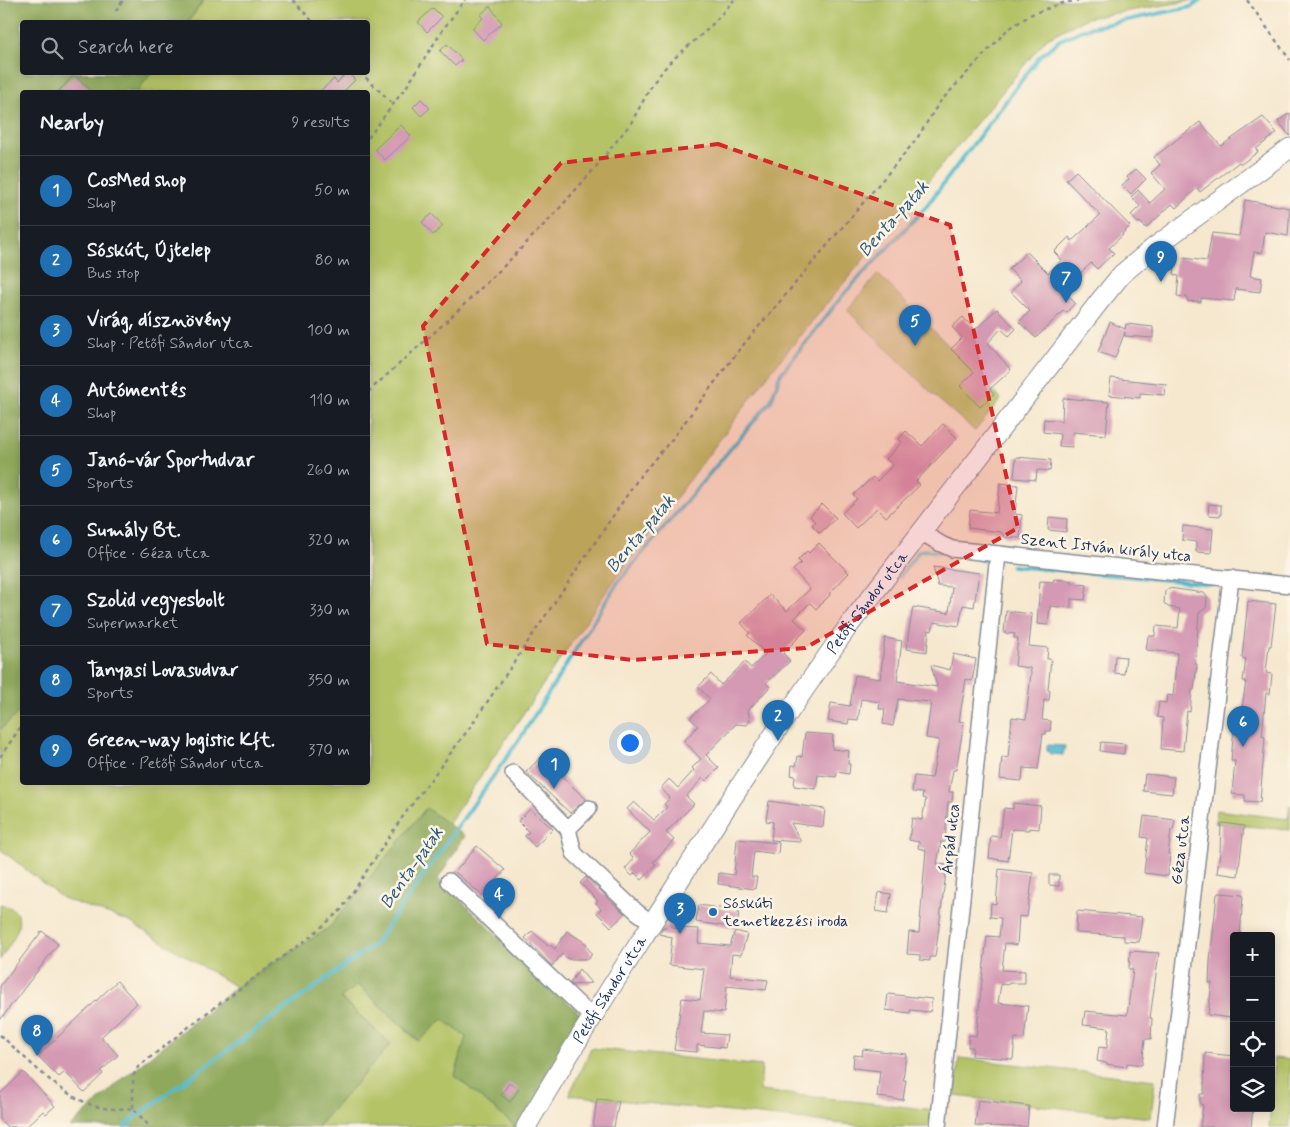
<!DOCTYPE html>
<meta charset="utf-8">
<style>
body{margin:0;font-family:Mynerve,sans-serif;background:#20242c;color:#f1f3f6}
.controls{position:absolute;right:15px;bottom:15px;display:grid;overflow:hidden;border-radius:5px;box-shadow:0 2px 12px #0003}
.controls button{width:45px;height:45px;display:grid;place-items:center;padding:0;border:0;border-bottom:1px solid #363941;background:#171b24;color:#f1f3f6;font:25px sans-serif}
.you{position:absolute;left:629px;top:742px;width:18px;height:18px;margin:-12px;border:4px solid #fff;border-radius:50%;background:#1a73e8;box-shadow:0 0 0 8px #1a73e833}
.badge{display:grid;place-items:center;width:32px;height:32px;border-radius:50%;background:#1f6fb2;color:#fff;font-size:16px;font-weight:700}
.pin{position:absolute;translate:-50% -41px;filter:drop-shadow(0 1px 2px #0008)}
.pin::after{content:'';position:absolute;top:26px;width:18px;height:15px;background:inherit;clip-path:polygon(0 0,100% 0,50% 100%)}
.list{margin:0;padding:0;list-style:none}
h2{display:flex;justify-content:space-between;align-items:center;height:65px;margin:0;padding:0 20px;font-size:21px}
h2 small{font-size:16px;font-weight:400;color:#9ea1a6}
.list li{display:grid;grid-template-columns:32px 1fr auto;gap:15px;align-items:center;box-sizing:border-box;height:70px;padding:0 20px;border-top:1px solid #363941}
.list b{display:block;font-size:19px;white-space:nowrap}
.list p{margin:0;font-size:16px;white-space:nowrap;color:#9ea1a6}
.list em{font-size:16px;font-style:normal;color:#9ea1a6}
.icon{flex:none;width:28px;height:28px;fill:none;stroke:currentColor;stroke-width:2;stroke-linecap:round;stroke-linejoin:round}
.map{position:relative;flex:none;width:1290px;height:1127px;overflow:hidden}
.search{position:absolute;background:#171b24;box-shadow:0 2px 12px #0003;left:20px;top:20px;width:350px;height:55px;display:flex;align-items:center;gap:12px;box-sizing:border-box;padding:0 18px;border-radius:5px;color:#9ea1a6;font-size:19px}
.panel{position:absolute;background:#171b24;box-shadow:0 2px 12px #0003;left:20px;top:90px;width:350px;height:695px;border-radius:5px}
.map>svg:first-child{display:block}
.green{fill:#b4c366;stroke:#687962}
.forest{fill:#8fa95b;stroke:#556c5c}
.water{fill:#51bace;stroke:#367496}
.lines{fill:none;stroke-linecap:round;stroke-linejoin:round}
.stream{stroke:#51bace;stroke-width:4}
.building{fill:#d499b3}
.minor-casing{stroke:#888c96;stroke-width:18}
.major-casing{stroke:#888c96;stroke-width:21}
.path{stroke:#888c96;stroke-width:2.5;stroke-dasharray:4 4;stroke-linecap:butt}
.minor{stroke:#fff;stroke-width:15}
.major{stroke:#fff;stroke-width:19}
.marked{fill:#d62828;fill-opacity:0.2;stroke:#d62828;stroke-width:4;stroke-dasharray:10 6;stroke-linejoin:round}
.poi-dot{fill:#1f6fb2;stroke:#fcf5e5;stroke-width:2}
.labels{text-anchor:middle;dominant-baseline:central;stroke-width:5;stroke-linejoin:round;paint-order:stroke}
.street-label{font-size:16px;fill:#1b2f5e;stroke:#fcf5e5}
.poi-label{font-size:16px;fill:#1b2f5e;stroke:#fcf5e5;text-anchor:start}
.water-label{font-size:18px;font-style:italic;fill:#2b5980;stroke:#fcf5e5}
</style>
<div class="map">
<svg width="1290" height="1127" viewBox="0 0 1290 1127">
<rect width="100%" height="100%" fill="#fcf5e5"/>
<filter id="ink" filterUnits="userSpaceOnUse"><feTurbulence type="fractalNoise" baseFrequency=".02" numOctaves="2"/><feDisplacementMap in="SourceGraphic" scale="10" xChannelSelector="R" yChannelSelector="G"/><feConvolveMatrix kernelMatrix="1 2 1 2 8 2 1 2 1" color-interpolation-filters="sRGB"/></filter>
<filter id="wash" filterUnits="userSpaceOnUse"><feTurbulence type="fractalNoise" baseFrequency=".0096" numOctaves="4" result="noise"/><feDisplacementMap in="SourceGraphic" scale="20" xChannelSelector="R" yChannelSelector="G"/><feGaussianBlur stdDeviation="1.12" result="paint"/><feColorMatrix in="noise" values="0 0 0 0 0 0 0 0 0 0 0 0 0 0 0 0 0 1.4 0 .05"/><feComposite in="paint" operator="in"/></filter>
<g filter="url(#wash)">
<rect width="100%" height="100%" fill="#f6e8cf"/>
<g class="green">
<path d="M204 0H1195L1087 18 1047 38 771 371 606 592 448 824 426 809 329 928 236 987 130 922 62 898 0 849V730L22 709V782H368V92H137L151 73 368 72V22H188Z"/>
<path d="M878 274 1001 399 975 431 939 400 847 310Z"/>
<path d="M1290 805V830L1215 823 1216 810 1288 819Z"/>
<path d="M0 904C36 912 11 942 0 960Z"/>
<path d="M358 985 418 1041 443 1019 466 1037 455 1076 516 1127H317L391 1044 340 997Z"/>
<path d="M591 1048 762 1066 760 1091 935 1110 933 1127H874L569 1095Z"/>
<path d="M959 1058 1155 1080 1151 1118 955 1096Z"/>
<path d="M1274 1058 1290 1060V1127H1269Z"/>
</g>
<g class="forest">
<path d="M0 0H204L188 22H22V72L151 73 137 92H22V709L0 730Z"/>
<path d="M426 808 465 836 438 879 589 1022 526 1127H516L455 1076 466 1037 443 1019 419 1041 358 985 340 998 391 1044 317 1127H70L120 1081 236 987 329 928Z"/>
</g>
<path class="water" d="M1047 745 1065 746 1063 755 1050 754 1047 751Z"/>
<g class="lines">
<g class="stream">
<path d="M976 558 988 562 990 572"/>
<path d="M1012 566 1213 584"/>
<path d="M899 577 919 551 925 550 939 552"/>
<path d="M125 1127 135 1117 375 944 521 737 618 582 771 401 780 375 843 295 925 208 1040 56 1060 40 1088 28 1191 7 1201 0"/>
</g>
</g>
<g id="blocks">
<g class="building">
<path d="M490 6 502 23 483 40 472 28 483 18 480 15Z"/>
<path d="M433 8 442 17 427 32 418 22Z"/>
<path d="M447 44 462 60 455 66 440 51Z"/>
<path d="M347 72 355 80 344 91 345 92H319L334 79 337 83Z"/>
<path d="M74 75 93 92H58Z"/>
<path d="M421 99 430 108 421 116 413 107Z"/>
<path d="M1290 113V136L1278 121Z"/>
<path d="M1263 117 1277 133 1256 149 1258 152 1241 164 1239 162 1200 192 1197 188 1176 208 1172 204 1146 228 1140 222 1138 223 1131 215 1140 206 1131 197 1138 190 1150 203 1165 189 1151 173 1160 165 1154 157 1200 122 1221 146Z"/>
<path d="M401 125 411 136 385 160 375 149Z"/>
<path d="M1136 169 1146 179 1131 194 1122 185 1129 179 1127 177Z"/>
<path d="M1076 171 1130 226 1122 234 1123 235 1109 248 1114 253 1097 269 1091 263 1063 290 1075 303 1066 313 1063 311 1036 338 1019 322 1030 311 1011 292 1021 281 1009 269 1027 252 1048 273 1062 260 1054 252 1069 237 1072 241 1100 215 1066 180Z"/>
<path d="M1245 200 1290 208 1288 236 1265 232 1262 253 1254 252 1250 276 1262 278 1260 292 1236 289 1234 301 1201 298V302L1187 301V297L1177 296 1179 276 1174 275 1176 257 1207 261 1212 233 1239 236Z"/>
<path d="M432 214 443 226 433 235 422 222Z"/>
<path d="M997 309 1016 329 1009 336 1001 329 988 343 1011 370 990 389 994 394 980 407 960 386 974 372 951 349 962 338 952 327 963 317 975 330Z"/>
<path d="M1110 322 1125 329 1126 324 1153 327V338L1125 336V332L1115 358 1098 352Z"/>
<path d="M1111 378 1166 384 1165 395 1140 393V398L1109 395Z"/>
<path d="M1063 398 1109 402 1106 435 1073 432 1072 447 1059 446 1060 434 1043 432 1044 419 1062 421Z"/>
<path d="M943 424 957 438 916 481 920 485 886 517 877 508 856 528 842 513 857 499 853 495 873 477 877 481 893 465 886 459 902 442 899 439 906 431 922 446Z"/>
<path d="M1016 457 1051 460 1050 471 1037 470 1036 480 1014 478Z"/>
<path d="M1000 483 1018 485 1015 514 1022 515 1020 538 1005 537 1001 532 968 528 970 510 997 513Z"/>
<path d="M822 504 836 518 820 533 812 525 815 522 810 516Z"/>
<path d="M1209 504 1221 505V516L1208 515Z"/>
<path d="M1049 517 1067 519 1066 532 1048 530Z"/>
<path d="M1183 526 1213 529 1211 553 1196 552V542L1182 540Z"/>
<path d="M819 543 849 573 829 594 830 595 816 609 810 603 794 619 806 630 783 653 790 661 766 683 770 687 748 710 750 721 747 725 736 724 706 755 719 768 706 781 703 778 686 796 694 804 666 832 674 840 653 862 656 865 642 880 635 873 632 876 625 869 634 859 629 854 650 832 627 809 634 802 654 820 667 807 664 804 670 798 661 788 669 779 678 788 694 770 692 768 701 759 684 741 698 726 690 718 710 699 698 687 711 674 721 685 745 662 751 668 766 654 747 635 750 633 741 623 770 595 787 611 810 589 793 570 801 563 798 560 807 551 809 553Z"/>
<path d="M933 567 979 573 974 607 963 605 959 626 934 622 932 631 929 630 927 652 906 649 913 607 949 613 952 587 938 586Z"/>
<path d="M1054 579 1072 581V583L1087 585 1085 600 1071 599V608L1050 606 1048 625 1037 624 1040 581 1053 582Z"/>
<path d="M1169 588 1204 593 1207 597 1206 608 1199 613 1195 664H1197L1194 690H1192L1190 712 1187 711 1183 751 1161 749 1163 718 1157 717 1159 702 1166 703 1167 695 1173 696 1177 653 1146 650 1148 636H1155L1156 626 1178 628 1180 609 1168 607 1164 603 1165 591Z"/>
<path d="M1248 601 1276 604 1271 646H1269L1266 673 1272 674 1270 694 1266 693 1262 736 1265 737 1260 802 1245 801V795L1232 794 1235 761H1231L1233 738 1238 708 1242 709 1246 681H1243L1246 659 1242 658Z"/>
<path d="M1006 611 1032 614 1029 646 1048 648 1047 659H1051L1048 690 1050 691 1049 700H1044L1042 720 1051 721 1050 731H1046V734H1043L1038 769 1023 768 1022 781 1000 779 1002 757 1008 758 1012 717 1026 719 1031 673 1030 668 1015 666 1018 638H1014L1015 634 1004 633Z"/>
<path d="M885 638 902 641 897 681 937 687 931 665 950 670 953 654 976 659 972 681 966 679 959 721 964 722 956 770H953L949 792H953L952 802H948L945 842H941L937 864 947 865 935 957H930V961L920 960V955L907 954 909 932 919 933 926 850 918 848 919 842 909 840 912 818 922 820 926 799 922 798 923 793 912 792 914 776 932 778 939 740 926 738 931 702 898 699 893 726 883 724 885 709H879L880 702 861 699 858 720 849 719 848 724 828 721 831 703 850 706 855 675 880 679Z"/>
<path d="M1115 656 1126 657 1124 674 1114 673Z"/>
<path d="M805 733 833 735 832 749 849 751 848 764H850L849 774 837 772 836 777 818 775 816 789 794 786 795 776 791 775 792 765 796 766 798 756 802 757Z"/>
<path d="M1101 742 1125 744 1124 754 1100 751Z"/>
<path d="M541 757 586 799 570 813 526 772Z"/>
<path d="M1145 774 1174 777 1172 794 1143 791Z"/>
<path d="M769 801 825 809 823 827 791 823 801 842 771 840 773 822 766 821Z"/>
<path d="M1013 803 1041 806 1039 829 1029 828V830L1012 829 1008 861 989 858 991 836 1000 837 1004 808 1013 809Z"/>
<path d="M530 809 553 829 535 847 525 836 529 832 518 821Z"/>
<path d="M1144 816 1175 820 1173 830H1171L1168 854H1170L1168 876 1144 873 1148 838 1141 837Z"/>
<path d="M1223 823 1244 826 1238 876 1217 873 1220 852 1221 824Z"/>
<path d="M737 839 779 843 778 854 754 851 751 877H757L755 889 718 884 719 873 734 875Z"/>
<path d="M477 846 505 870 483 896 455 872Z"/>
<path d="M999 869 1033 873 1027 917 1019 916 1017 945 1005 943 1002 970 1025 971V983H1009L1008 985 1001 984 998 1003 1028 1006 1024 1039 1015 1038 1013 1059 972 1056 973 1047H968L969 1035 976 1036 987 936 999 937 1001 918 990 917 991 903 996 904Z"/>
<path d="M1049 875H1059V886L1049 885Z"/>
<path d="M586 877 625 914 611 927 597 913 601 909 596 903 598 901 580 883Z"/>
<path d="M879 892 891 894 888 913 876 911Z"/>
<path d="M1220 893 1243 895 1240 936H1234V997L1231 1018 1208 1015 1212 983H1209L1210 961 1217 894Z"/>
<path d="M699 905 739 911 737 928 696 922Z"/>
<path d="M1077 911 1142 917 1139 942 1124 941V936L1076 933Z"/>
<path d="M669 925 675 928 699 929 698 943 730 946 735 931 747 934 741 955 732 954 730 976 768 980 766 990 727 986 724 1013 704 1011 701 1033 727 1035 725 1048 697 1045V1052L674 1050 682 998 700 1000 704 969 669 965 672 937 659 934 663 927H667Z"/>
<path d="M42 931 58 944 0 1020V986Z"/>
<path d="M532 931 548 946 549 944 555 949 567 931 587 944 586 946 592 953 589 959H568L562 954 552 966 525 938Z"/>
<path d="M1130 951 1159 953 1150 1018H1152L1151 1039H1145L1142 1065 1127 1063V1067L1106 1064V1063L1097 1061 1099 1047 1107 1048 1109 1028 1083 1025 1085 1011 1127 1015 1133 970 1129 969Z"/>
<path d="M579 969 591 983 572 985 570 983Z"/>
<path d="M117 981 137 1003 101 1037 118 1055 101 1071 103 1074 84 1092 65 1072 59 1077 38 1056Z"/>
<path d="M888 994 932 999 930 1012 910 1010V1013L886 1010Z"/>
<path d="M863 1049 906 1054 903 1080H906L903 1100 877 1097 880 1071 853 1068 854 1055 862 1056Z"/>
<path d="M1205 1053 1234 1056V1108H1253L1251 1127H1200L1203 1105 1200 1104V1094H1204Z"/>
<path d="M23 1072 55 1106 46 1114 43 1111 26 1127H7L0 1119V1094Z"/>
<path d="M509 1083 519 1089 510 1102 501 1095Z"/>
<path d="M597 1099 619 1101 614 1127H593Z"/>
<path d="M978 1100 1029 1106 1027 1127 975 1126Z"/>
</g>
</g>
</g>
<g filter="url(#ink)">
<use href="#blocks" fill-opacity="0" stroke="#888c96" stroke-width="1"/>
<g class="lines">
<defs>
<g id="minor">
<path d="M921 532 941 544 952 549 1290 585"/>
<path d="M513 773 568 829 574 853 637 912 652 923"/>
<path d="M568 829 589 808"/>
<path d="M449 881 592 1017"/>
<path d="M938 1127 998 554"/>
<path d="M1165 1127 1231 578"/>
</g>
<g id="major">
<path id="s1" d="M526 1127C571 1048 621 972 670 895 728 804 787 712 850 624L1099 302 1122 274 1152 249 1290 148"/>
</g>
</defs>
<use href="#minor" class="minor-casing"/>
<use href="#major" class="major-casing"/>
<g class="path">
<path d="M293 0 313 22"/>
<path d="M1247 0 1290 60"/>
<path d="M116 11 123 0"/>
<path d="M360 72 392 103"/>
<path d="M368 138 409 83 444 28 465 0"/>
<path d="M368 392 448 320 503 267 557 211 595 168 631 123 653 83 669 63 709 28 734 0"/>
<path d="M0 757 22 725"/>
<path d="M0 1035C29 1060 59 1095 95 1106 107 1110 121 1109 133 1108L150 1127"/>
<path d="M133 1108V1077L138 1067 200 1018 310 937 341 910 401 819 471 726 640 476 672 439 739 350 916 140 939 103 1007 30 1032 14 1063 3 1080 0"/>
</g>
<use href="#minor" class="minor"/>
<use href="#major" class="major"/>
</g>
</g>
<path class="marked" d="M718 144 950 225 1018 528 805 648 633 660 487 644 423 326 561 163Z"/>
<circle class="poi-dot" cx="713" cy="912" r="5"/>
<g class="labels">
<g class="street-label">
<text transform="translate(1106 548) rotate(6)">Szent István király utca</text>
<text stroke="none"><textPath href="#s1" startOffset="626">Petőfi Sándor utca</textPath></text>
<text transform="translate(951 839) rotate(-84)">Árpád utca</text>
<text transform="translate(1181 850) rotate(-83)">Géza utca</text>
<text stroke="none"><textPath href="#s1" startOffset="161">Petőfi Sándor utca</textPath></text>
</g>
<g class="poi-label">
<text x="723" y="903">Sóskúti<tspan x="723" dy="18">temetkezési iroda</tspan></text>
</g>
<g class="water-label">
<text transform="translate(894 219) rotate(-48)">Benta-patak</text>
<text transform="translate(641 534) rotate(-50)">Benta-patak</text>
<text transform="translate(412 868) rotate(-55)">Benta-patak</text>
</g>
</g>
</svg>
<div class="controls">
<button>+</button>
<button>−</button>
<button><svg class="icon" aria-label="locate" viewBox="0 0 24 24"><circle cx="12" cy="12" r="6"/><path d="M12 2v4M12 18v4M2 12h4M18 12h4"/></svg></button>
<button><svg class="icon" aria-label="layers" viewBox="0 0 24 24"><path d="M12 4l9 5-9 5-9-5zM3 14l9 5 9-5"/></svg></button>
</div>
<div class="you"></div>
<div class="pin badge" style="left:554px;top:789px">1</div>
<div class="pin badge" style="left:778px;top:741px">2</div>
<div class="pin badge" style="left:680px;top:934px">3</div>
<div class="pin badge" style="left:499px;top:919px">4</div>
<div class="pin badge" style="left:915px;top:346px">5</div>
<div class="pin badge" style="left:1243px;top:747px">6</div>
<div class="pin badge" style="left:1066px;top:303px">7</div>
<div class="pin badge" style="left:37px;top:1056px">8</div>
<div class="pin badge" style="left:1161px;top:282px">9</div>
<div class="search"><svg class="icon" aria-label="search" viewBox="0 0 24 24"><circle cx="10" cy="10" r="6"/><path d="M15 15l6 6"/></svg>Search here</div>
<section class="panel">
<h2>Nearby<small>9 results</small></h2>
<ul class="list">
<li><span class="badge">1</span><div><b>CosMed shop</b><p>Shop</p></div><em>50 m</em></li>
<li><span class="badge">2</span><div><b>Sóskút, Újtelep</b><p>Bus stop</p></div><em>80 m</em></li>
<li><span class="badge">3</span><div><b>Virág, dísznövény</b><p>Shop · Petőfi Sándor utca</p></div><em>100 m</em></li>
<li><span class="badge">4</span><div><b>Autómentés</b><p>Shop</p></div><em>110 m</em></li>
<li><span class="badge">5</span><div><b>Janó-vár Sportudvar</b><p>Sports</p></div><em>260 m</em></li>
<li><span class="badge">6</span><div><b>Sumály Bt.</b><p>Office · Géza utca</p></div><em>320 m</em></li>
<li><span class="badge">7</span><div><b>Szolid vegyesbolt</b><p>Supermarket</p></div><em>330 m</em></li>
<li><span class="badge">8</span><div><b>Tanyasi Lovasudvar</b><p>Sports</p></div><em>350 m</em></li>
<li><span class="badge">9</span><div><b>Green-way logistic Kft.</b><p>Office · Petőfi Sándor utca</p></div><em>370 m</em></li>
</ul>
</section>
</div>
